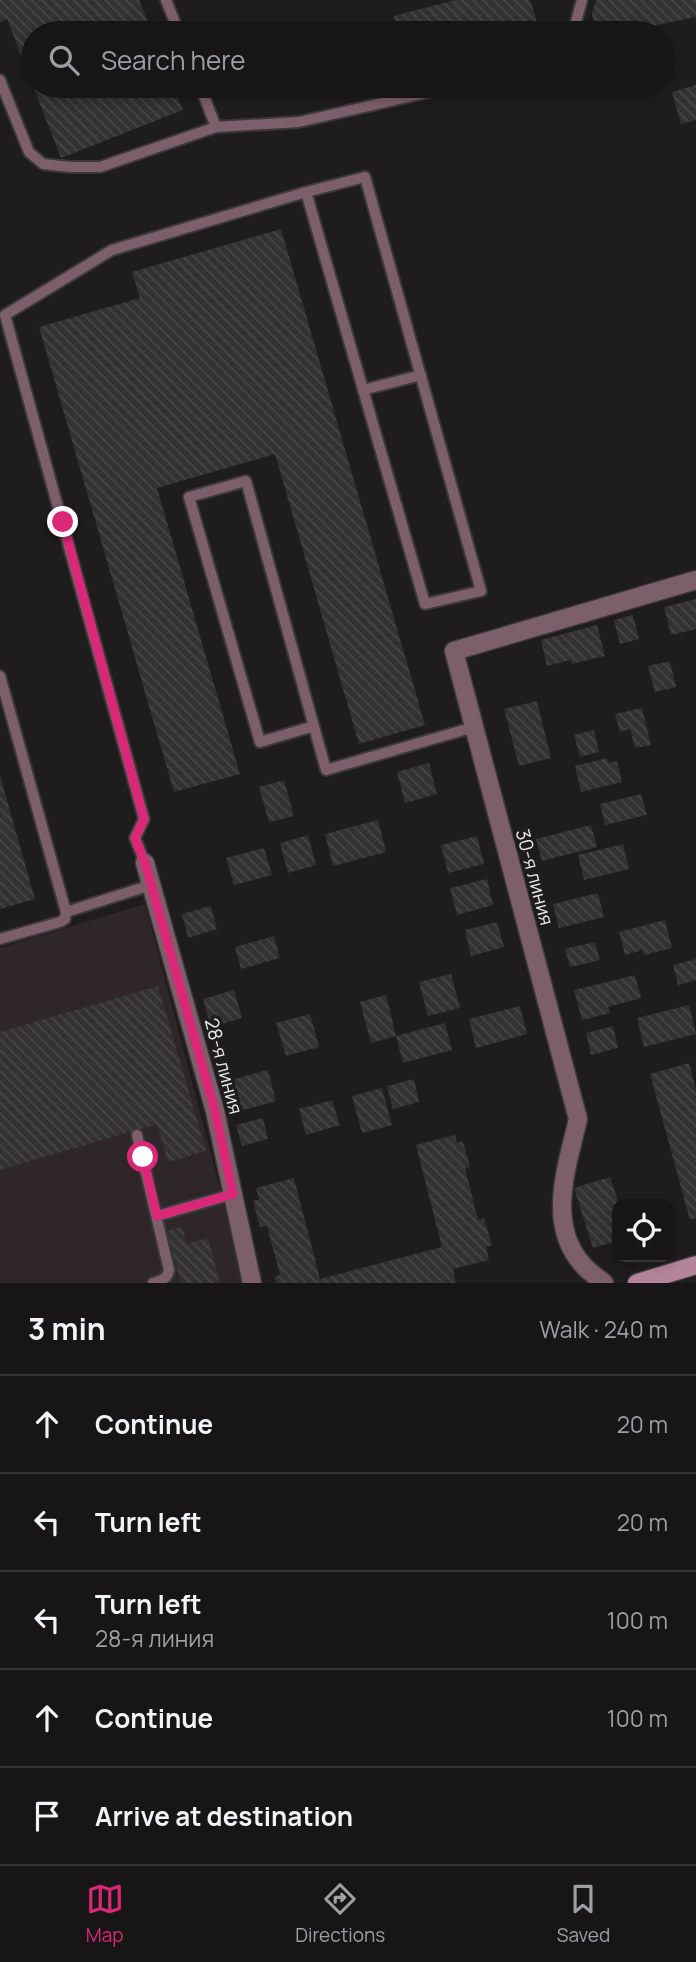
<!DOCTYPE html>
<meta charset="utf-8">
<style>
body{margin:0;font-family:Manrope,sans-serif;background:#242223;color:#f1f3f6}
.controls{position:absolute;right:21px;bottom:21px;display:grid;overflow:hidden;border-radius:14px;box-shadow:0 4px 10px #0003}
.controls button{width:63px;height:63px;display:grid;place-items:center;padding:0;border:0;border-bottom:2px solid #363435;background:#171516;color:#f1f3f6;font:35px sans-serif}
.stop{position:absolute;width:21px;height:21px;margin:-16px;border:5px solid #db2777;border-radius:50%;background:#fff}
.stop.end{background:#db2777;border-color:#fff;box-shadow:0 2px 7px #0008}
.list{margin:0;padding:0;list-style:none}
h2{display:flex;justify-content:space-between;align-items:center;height:91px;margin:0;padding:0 28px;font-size:30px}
h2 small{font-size:23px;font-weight:400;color:#9e9fa1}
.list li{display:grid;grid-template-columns:46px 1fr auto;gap:21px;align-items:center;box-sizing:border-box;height:98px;padding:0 28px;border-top:2px solid #363435}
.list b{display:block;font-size:26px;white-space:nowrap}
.list p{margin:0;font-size:23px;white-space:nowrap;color:#9e9fa1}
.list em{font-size:23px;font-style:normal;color:#9e9fa1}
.icon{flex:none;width:38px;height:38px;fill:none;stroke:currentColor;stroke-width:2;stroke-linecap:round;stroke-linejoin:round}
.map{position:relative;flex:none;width:696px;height:1283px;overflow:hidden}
.search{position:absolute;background:#171516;box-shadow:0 4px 10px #0003;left:21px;right:21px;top:21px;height:77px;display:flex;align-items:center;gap:18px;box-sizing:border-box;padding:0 24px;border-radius:38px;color:#9e9fa1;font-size:26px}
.sheet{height:581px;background:#171516}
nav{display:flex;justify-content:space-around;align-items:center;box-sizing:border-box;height:98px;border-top:2px solid #363435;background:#171516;font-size:19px;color:#9e9fa1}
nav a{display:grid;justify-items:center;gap:4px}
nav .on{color:#db2777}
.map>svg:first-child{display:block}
.built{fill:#2e2629}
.building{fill:url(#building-back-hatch)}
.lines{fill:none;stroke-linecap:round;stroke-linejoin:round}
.lane-casing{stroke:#3b393a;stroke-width:14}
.street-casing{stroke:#3b393a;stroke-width:21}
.secondary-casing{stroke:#3b393a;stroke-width:21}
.lane{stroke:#7d5f6c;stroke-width:10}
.street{stroke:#7d5f6c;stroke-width:18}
.secondary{stroke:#b48499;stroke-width:18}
.route{stroke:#db2777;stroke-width:9}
.labels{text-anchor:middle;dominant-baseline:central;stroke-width:7;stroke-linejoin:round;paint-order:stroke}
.street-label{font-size:19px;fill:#eae8e9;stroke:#1f1c1d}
</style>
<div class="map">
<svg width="696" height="1283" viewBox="0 0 696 1283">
<defs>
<pattern id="building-back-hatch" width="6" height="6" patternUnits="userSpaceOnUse" patternTransform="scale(1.75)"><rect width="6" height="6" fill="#343132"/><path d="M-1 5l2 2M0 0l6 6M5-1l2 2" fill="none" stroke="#484546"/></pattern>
</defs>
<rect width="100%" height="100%" fill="#1f1c1d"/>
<path class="built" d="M145 904 245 1283H0V948Z"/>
<g class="building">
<path d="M0 0H139L152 33H33V86L7 19 0 22Z"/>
<path d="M455 0H530L538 25 503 33H398L394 16Z"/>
<path d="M596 0H696V17L616 33H596L592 14Z"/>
<path d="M696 85V120L681 124 672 92Z"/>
<path d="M33 86H173L183 110 61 158Z"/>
<path d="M281 229 425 725 359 744 275 454 157 488 240 774 174 792 39 327 140 298 132 272Z"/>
<path d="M696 599V629L671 635 664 607Z"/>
<path d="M633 615 639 639 620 644 614 620Z"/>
<path d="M597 625 605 656 572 664 571 660 547 666 541 640Z"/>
<path d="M670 661 676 687 655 692 648 666Z"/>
<path d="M537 701 551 758 519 766 504 709Z"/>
<path d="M642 708 651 745 635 748 630 729 620 732 615 714Z"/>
<path d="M594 730 599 752 580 757 574 735Z"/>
<path d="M607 758 608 763 617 761 622 782 581 792 575 766Z"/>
<path d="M429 763 437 794 405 803 397 772Z"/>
<path d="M0 776 35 899 0 909Z"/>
<path d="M284 780 294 816 269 822 259 787Z"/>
<path d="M641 794 647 815 605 825 600 804Z"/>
<path d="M378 820 386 852 333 866 325 834Z"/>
<path d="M591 825 597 847 542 861 536 839Z"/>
<path d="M308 835 316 865 288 873 280 843Z"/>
<path d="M477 836 484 864 448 873 441 845Z"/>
<path d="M623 844 629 869 584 880 578 855Z"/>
<path d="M264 848 272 875 234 885 226 858Z"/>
<path d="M487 879 493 905 457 915 450 888Z"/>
<path d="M598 893 604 917 559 928 553 904Z"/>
<path d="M211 906 217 929 188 938 182 914Z"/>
<path d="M665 920 672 948 644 955 643 950 625 955 619 932Z"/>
<path d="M497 922 504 947 471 956 465 930Z"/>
<path d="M274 936 280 958 241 969 235 947Z"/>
<path d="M595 942 600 960 570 967 565 949Z"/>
<path d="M696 959V980L678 985 673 965Z"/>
<path d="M451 974 460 1008 428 1016 419 982Z"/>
<path d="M635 975 641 998 608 1007 610 1013 582 1020 574 990Z"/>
<path d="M158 986 206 1151 168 1162 157 1124 0 1170V1032Z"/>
<path d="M234 990 242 1018 211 1027 203 999Z"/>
<path d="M386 995 396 1036 371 1043 360 1002Z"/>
<path d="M689 1005 696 1034 644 1047 637 1018Z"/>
<path d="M520 1006 527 1034 476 1048 469 1019Z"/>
<path d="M310 1014 319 1047 286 1056 276 1023Z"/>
<path d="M445 1023 452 1050 403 1063 396 1036Z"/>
<path d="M613 1026 618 1048 591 1055 586 1033Z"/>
<path d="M689 1063 696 1089V1218L690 1220 650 1074Z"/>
<path d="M268 1070 276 1101 233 1113 224 1082Z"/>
<path d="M414 1079 419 1102 393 1109 387 1086Z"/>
<path d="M382 1088 392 1125 362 1133 352 1096Z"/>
<path d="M332 1100 340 1125 306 1135 299 1109Z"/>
<path d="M263 1118 268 1139 242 1146 236 1125Z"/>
<path d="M455 1135 457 1143 463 1141 470 1167 465 1168 478 1220 484 1218 492 1245 486 1247 489 1260 453 1269 456 1283H276L274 1277 280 1275 267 1226 260 1227 253 1201 259 1200 256 1188 294 1178 320 1279 442 1247 416 1145Z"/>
<path d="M610 1177 619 1204H617V1241L593 1248 574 1188Z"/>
<path d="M182 1227 187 1244 208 1238 220 1283H181L167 1231Z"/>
</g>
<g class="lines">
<defs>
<g id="lane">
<path d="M166 0 179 33"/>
<path d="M573 33 582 0"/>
<path d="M0 80 29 152 43 164 70 167H100L216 127 299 122 456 86"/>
<path d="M200 86 216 127"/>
<path d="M363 390 421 375"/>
<path d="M0 676 66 912 65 919 60 922 0 939"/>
<path d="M314 726 260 742 189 497 246 481 326 770 474 727"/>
<path d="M145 863 135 838 144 819 5 315 112 250 306 192 365 177 481 591 425 604 306 192"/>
<path d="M66 912 151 885"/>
<path d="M137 1135 169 1270C167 1280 161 1280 153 1283"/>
<path d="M157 1216 233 1194"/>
</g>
<g id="street">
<path d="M145 863 215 1111 252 1283"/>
<path d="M604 1283C597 1277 589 1272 583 1265 546 1224 567 1167 578 1119L454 651 696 580"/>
</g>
<path id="secondary" d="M637 1283 696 1265"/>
</defs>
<use href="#lane" class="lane-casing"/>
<use href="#street" class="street-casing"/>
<use href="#secondary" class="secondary-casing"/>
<use href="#lane" class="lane"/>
<use href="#street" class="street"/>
<use href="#secondary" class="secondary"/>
</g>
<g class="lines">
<path class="route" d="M63 522 144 819 135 838 145 863 215 1111 233 1194 157 1216 143 1157"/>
</g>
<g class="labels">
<g class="street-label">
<text transform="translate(535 877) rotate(75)">30-я линия</text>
<text transform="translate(224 1066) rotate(75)">28-я линия</text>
</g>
</g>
</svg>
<div class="controls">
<button><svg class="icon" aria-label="locate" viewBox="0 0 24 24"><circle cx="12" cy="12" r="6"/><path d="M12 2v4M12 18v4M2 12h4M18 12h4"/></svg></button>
</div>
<div class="stop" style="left:143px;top:1157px"></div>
<div class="stop end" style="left:63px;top:522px"></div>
<div class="search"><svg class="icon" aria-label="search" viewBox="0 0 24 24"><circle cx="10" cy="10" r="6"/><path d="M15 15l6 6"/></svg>Search here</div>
</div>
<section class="sheet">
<h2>3 min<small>Walk · 240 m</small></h2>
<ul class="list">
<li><svg class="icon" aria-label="ahead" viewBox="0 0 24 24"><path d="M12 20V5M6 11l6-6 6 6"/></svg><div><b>Continue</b></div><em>20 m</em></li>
<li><svg class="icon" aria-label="left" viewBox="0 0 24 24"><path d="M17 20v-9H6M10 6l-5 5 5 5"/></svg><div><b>Turn left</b></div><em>20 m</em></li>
<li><svg class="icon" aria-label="left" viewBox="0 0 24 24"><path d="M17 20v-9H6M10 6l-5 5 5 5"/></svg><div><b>Turn left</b><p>28-я линия</p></div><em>100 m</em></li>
<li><svg class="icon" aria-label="ahead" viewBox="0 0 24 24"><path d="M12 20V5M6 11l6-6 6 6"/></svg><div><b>Continue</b></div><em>100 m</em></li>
<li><svg class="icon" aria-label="arrive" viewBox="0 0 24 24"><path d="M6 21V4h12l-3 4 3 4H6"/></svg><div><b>Arrive at destination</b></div></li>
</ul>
</section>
<nav>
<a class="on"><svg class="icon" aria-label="map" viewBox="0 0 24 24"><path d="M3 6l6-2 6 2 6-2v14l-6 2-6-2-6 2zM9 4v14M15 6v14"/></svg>Map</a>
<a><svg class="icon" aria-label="directions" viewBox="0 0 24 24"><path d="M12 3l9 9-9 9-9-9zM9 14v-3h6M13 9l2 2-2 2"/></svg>Directions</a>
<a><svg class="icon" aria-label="saved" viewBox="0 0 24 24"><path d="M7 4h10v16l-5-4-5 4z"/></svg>Saved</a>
</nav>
